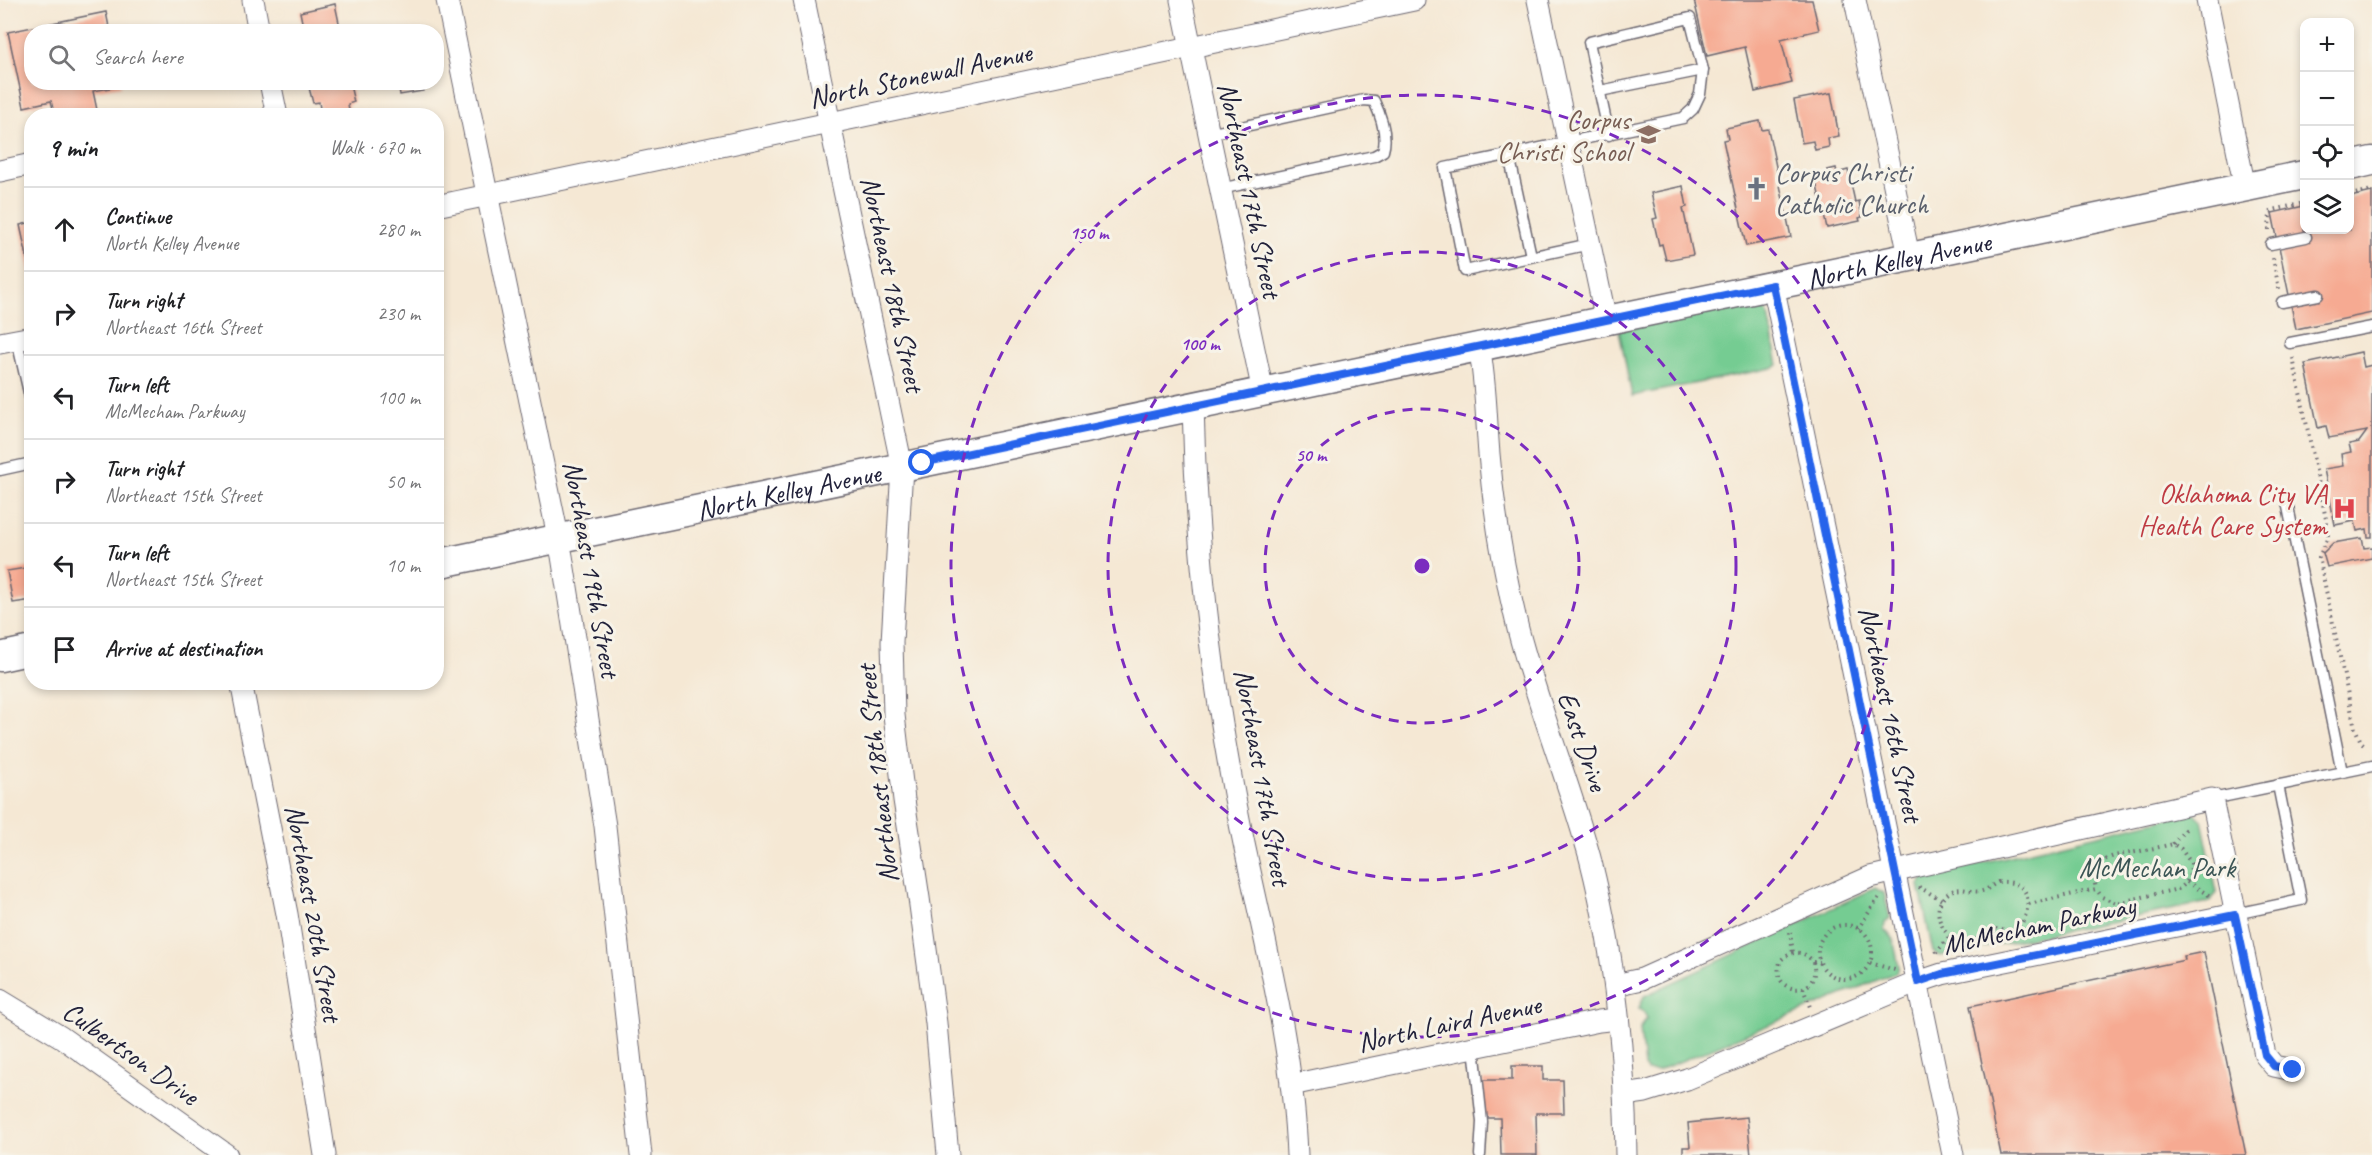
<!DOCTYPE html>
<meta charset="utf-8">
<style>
body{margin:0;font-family:Caveat,sans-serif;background:#f6f6f6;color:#202124}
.controls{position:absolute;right:18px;top:18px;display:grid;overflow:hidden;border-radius:12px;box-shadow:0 3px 9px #0003}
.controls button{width:54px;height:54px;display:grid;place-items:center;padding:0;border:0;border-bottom:2px solid #e0e0e0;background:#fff;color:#202124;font:30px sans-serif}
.stop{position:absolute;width:18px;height:18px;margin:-14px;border:4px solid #2563eb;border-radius:50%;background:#fff}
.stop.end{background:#2563eb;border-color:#fff;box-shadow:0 2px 6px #0008}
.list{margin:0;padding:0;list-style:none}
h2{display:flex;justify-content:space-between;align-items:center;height:78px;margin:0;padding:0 24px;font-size:26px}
h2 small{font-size:20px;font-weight:400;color:#757577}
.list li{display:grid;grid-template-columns:39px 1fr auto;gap:18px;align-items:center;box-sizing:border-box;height:84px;padding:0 24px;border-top:2px solid #e0e0e0}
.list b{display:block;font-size:22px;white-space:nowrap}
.list p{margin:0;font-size:20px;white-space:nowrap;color:#757577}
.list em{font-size:20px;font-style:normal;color:#757577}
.icon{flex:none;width:33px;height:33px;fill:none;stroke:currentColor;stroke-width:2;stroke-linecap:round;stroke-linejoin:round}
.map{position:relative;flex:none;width:2372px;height:1155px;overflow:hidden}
.search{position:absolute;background:#fff;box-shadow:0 3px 9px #0003;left:24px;top:24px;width:420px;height:66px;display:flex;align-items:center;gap:15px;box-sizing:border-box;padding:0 21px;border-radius:24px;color:#757577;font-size:22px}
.panel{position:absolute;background:#fff;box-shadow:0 3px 9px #0003;left:24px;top:108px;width:420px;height:582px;border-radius:24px}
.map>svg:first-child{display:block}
.green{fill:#74cc92;stroke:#4b7766;stroke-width:1.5}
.building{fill:#f6aa92}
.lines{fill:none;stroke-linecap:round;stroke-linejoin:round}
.lane-casing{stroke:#6c6771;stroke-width:13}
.street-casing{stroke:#6c6771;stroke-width:23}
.secondary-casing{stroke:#6c6771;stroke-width:31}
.path{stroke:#6c6771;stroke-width:4;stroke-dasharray:1.5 4.5;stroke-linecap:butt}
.lane{stroke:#fff;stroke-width:10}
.street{stroke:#fff;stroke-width:21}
.secondary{stroke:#fff;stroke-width:28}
.route{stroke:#2563eb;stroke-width:8}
.ring{fill:none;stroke:#7b2cbf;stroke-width:3;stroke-dasharray:10 8}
.labels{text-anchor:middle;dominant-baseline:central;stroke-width:6;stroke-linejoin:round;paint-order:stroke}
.street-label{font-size:28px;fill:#22223b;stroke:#f7f3e8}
.education-label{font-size:28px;fill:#785e54;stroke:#f7f3e8;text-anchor:end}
.worship-label{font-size:28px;fill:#5b616d;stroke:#f7f3e8;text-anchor:start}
.health-label{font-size:28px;fill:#be3a42;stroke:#f7f3e8;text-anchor:end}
.park-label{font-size:28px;fill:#3b5555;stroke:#f7f3e8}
.centre{fill:#7b2cbf;stroke:#f7f3e8;stroke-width:3}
.ring-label{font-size:18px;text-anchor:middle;font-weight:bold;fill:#7b2cbf;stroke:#f7f3e8;stroke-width:6;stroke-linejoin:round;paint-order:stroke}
</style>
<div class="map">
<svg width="2372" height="1155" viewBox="0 0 2372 1155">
<rect width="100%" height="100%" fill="#f7f3e8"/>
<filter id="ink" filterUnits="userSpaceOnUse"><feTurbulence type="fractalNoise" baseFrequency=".0167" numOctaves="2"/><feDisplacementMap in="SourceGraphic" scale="12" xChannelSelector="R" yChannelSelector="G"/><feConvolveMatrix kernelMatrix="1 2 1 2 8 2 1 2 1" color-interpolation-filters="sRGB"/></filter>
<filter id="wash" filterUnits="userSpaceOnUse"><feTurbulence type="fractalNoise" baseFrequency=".008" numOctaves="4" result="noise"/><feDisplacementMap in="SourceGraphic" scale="24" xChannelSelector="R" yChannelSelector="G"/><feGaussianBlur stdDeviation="1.35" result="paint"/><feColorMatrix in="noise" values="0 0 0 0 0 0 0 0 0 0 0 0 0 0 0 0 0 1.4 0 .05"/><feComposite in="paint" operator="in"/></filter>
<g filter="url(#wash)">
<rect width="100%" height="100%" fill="#f5e8d4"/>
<g class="green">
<path d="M1757 302 1767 311 1778 365 1772 368 1632 396 1619 330Z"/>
<path d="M2194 812 2202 820 2217 893 2209 902 1940 956 1933 952 1919 885 1926 876Z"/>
<path d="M1875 888 1884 893 1890 918 1885 922 1884 929 1893 938 1899 967 1897 972 1657 1071H1647L1644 1067 1640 1028 1647 1018 1642 1009 1639 1008 1644 996Z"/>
</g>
<g id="blocks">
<g class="building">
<path d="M1694 0H1812L1819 30 1781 39 1792 83 1755 92 1745 47 1707 56Z"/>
<path d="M335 4 341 32H304L300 12Z"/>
<path d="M106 12 110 32H32V82H120L121 86 93 91 97 110 72 116H55L51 101 24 107 8 32Z"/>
<path d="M316 82H356V85H350L354 102 348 104 350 116H325L324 109H320L319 102 313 103 308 84Z"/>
<path d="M398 82H421L423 91 400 95Z"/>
<path d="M1831 93 1839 136 1828 138 1829 147 1815 150 1813 141 1802 143 1794 100Z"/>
<path d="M1760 121 1762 130 1768 129 1791 237 1746 246 1723 140 1728 139 1726 128Z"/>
<path d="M1836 168 1837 173 1848 170 1855 202 1859 201 1862 217 1859 218 1860 221 1827 228 1815 178 1828 175 1827 170Z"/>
<path d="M1683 186 1687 207 1683 208 1693 255 1666 260 1662 244 1659 245 1653 219 1657 218 1651 193Z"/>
<path d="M2372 192V313L2296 329 2272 213 2304 206V230H2350V197Z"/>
<path d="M32 222V275H31L20 225Z"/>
<path d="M2361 352 2364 367 2372 365V537H2368L2367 529 2357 531 2355 521 2335 525 2324 469 2343 466 2341 454 2351 452 2349 444 2359 442 2367 431 2329 438 2326 426 2318 428 2305 364Z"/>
<path d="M2362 538 2364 548 2372 547V558L2327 567 2323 553 2333 543Z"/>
<path d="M32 567V600L13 603 7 571Z"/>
<path d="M2204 952 2246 1155H2001L1970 1006 2185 960 2184 956Z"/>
<path d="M1512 1066H1543V1080H1563L1564 1113H1536L1537 1155H1501L1500 1118H1484L1483 1080H1512Z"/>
<path d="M1747 1117 1751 1155H1683V1147H1690L1688 1123Z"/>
</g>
</g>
</g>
<g filter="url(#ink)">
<use href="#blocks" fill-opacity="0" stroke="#6c6771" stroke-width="1.5"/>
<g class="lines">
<defs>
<g id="lane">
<path d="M1600 91 1703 70"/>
<path d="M1209 134 1364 100 1374 101C1381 116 1388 135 1383 151L1374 156 1220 189"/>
<path d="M1509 155 1531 256"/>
<path d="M1590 244 1465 271 1445 168 1683 118 1693 109 1700 94 1703 70 1690 18 1589 42 1609 135"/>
<path d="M2271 244 2306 237"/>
<path d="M2282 302 2318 295"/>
<path d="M17 340 32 406"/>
<path d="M2290 343 2372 327"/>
<path d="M0 470 32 463"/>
<path d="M2286 497 2342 772"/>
<path d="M2212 799 2372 766"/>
<path d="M2235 914 2301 900 2278 785"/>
<path d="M1474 1047 1482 1122 1480 1155"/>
</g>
<g id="street">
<path d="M253 0 259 32"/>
<path d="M447 0 562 556 605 826 641 1155"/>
<path d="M804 0 902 467 892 642 894 715 904 800 919 898 936 1023 948 1155"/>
<path d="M1181 0 1263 392"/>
<path d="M1538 0 1606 320"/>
<path d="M1855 0 1909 256"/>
<path d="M2207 0 2245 188"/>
<path d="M270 82 277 116"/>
<path d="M0 171 32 164"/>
<path d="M436 206 1414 0"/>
<path d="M1773 285 1953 1155"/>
<path d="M0 343 32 337"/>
<path d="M1479 346C1486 382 1486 418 1489 454 1494 513 1504 572 1518 629 1538 707 1569 781 1590 858 1615 955 1625 1055 1626 1155"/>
<path d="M1193 406C1196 550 1213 693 1242 834 1264 940 1293 1046 1297 1155"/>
<path d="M241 682 287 914 325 1155"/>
<path d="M1615 985 1642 979 1870 877 2212 799 2265 1055 2274 1066 2293 1070"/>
<path d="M0 1000 61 1037 227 1155"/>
<path d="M1291 1085 1599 1021 1618 1019"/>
<path d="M1624 1095 1645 1092 1687 1079 1918 982 1942 974 2235 914"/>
</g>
<g id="secondary">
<path d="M2350 166 2372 161"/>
<path id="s1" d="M436 564 2304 175"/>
<path d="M0 657 32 650"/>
</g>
</defs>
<use href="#lane" class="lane-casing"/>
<use href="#street" class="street-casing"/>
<use href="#secondary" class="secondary-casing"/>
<g class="path">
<path d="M2350 195 2372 190"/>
<path d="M2269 230 2270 213 2273 210 2304 203"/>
<path d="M2273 258 2279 289"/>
<path d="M2293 358 2328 529V537L2319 557 2355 728 2361 742 2366 746"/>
<path d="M2313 491 2319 490"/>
<path d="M2173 844 2188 826"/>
<path d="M1998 882C2022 880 2033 893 2025 917 2023 921 2021 926 2017 928 2009 933 1998 929 1989 928 1960 967 1922 916 1946 895 1961 883 1969 894 1982 891 1987 890 1992 885 1998 882Z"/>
<path d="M2187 882 2212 897"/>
<path d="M1919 887 1942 900"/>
<path d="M2029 904 2096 889C2089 857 2113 856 2136 852 2149 849 2161 847 2173 844L2181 849 2191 863C2191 875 2189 883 2178 889L2116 903 2102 897 2096 889"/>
<circle cx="1845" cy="952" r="27"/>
<path d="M1858 929 1879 897"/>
<path d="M1790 932 1793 953"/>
<path d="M1936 953 1949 937"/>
<path d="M1813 962C1823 1001 1766 995 1781 960 1792 950 1804 950 1813 962H1820"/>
<path d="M1870 963 1895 970"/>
<path d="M1803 988 1810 1007"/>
</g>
<use href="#lane" class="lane"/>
<use href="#street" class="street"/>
<use href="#secondary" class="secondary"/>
</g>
</g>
<g class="lines" filter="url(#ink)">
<path class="route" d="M922 463 1773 285 1918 982 1942 974 2235 915 2265 1055 2274 1066 2293 1070"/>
</g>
<g class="ring">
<circle cx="1422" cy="566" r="157"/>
<circle cx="1422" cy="566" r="314"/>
<circle cx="1422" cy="566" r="471"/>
</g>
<defs>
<symbol id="school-bare" viewBox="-9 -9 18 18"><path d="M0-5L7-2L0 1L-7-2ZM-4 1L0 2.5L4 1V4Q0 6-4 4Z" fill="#8d6e63" stroke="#f7f3e8" stroke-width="2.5" paint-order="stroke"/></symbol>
<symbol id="church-bare" viewBox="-9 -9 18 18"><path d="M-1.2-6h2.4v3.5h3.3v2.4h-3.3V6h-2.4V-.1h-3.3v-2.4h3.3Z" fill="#6b7280" stroke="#f7f3e8" stroke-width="2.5" paint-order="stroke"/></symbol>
<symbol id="hospital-bare" viewBox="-9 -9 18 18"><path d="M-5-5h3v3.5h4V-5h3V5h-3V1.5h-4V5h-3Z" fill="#e0444e" stroke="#f7f3e8" stroke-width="2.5" paint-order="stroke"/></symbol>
</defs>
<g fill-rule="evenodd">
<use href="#school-bare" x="1632" y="118" width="33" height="33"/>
<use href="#church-bare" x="1740" y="172" width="33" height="33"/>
<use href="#hospital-bare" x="2328" y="492" width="33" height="33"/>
</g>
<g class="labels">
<g class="street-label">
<text transform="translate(920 75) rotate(-12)">North Stonewall Avenue</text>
<text transform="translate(1250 190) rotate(78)">Northeast 17th Street</text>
<text stroke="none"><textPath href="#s1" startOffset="1494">North Kelley Avenue</textPath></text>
<text transform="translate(893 284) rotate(78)">Northeast 18th Street</text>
<text stroke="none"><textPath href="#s1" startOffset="360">North Kelley Avenue</textPath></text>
<text transform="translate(592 569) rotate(80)">Northeast 19th Street</text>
<text transform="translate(1891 714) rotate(78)">Northeast 16th Street</text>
<text transform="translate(1583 741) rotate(71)">East Drive</text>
<text transform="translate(877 774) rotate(-96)">Northeast 18th Street</text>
<text transform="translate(1263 777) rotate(80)">Northeast 17th Street</text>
<text transform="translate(314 913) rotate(80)">Northeast 20th Street</text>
<text transform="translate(2039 925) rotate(-12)">McMecham Parkway</text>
<text transform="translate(1449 1023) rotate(-12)">North Laird Avenue</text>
<text transform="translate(131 1053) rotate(35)">Culbertson Drive</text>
</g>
<g class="education-label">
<text x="1630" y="119">Corpus<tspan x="1630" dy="32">Christi School</tspan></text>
</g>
<g class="worship-label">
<text x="1775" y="172">Corpus Christi<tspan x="1775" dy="32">Catholic Church</tspan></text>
</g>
<g class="health-label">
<text x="2327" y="493">Oklahoma City VA<tspan x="2327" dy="32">Health Care System</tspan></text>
</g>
<g class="park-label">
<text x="2157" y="867">McMechan Park</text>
</g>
</g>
<circle cx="1422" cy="566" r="9" class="centre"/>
<g class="ring-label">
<text x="1089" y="239">150 m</text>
<text x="1200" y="350">100 m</text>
<text x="1311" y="461">50 m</text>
</g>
</svg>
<div class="controls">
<button>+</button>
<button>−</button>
<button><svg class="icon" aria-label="locate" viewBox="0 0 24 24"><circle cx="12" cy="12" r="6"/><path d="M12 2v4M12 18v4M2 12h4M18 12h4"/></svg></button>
<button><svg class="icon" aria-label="layers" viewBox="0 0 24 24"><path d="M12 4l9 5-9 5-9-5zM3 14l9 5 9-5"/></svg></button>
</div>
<div class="stop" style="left:922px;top:463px"></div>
<div class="stop end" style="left:2293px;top:1070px"></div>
<div class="search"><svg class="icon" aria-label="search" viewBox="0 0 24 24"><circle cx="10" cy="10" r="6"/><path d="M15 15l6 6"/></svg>Search here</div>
<section class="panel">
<h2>9 min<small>Walk · 670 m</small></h2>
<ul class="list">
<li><svg class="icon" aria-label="ahead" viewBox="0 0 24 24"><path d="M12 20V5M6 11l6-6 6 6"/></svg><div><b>Continue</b><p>North Kelley Avenue</p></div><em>280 m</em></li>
<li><svg class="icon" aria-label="right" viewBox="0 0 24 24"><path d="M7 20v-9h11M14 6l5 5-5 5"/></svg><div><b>Turn right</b><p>Northeast 16th Street</p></div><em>230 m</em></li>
<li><svg class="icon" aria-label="left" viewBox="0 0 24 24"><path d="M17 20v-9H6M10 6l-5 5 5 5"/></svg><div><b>Turn left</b><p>McMecham Parkway</p></div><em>100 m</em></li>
<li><svg class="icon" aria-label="right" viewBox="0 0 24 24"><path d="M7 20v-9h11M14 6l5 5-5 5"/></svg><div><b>Turn right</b><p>Northeast 15th Street</p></div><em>50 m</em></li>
<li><svg class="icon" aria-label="left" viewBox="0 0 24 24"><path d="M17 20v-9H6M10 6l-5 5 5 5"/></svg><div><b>Turn left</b><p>Northeast 15th Street</p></div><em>10 m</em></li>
<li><svg class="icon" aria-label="arrive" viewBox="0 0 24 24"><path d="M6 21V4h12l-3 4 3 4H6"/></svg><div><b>Arrive at destination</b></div></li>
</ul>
</section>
</div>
